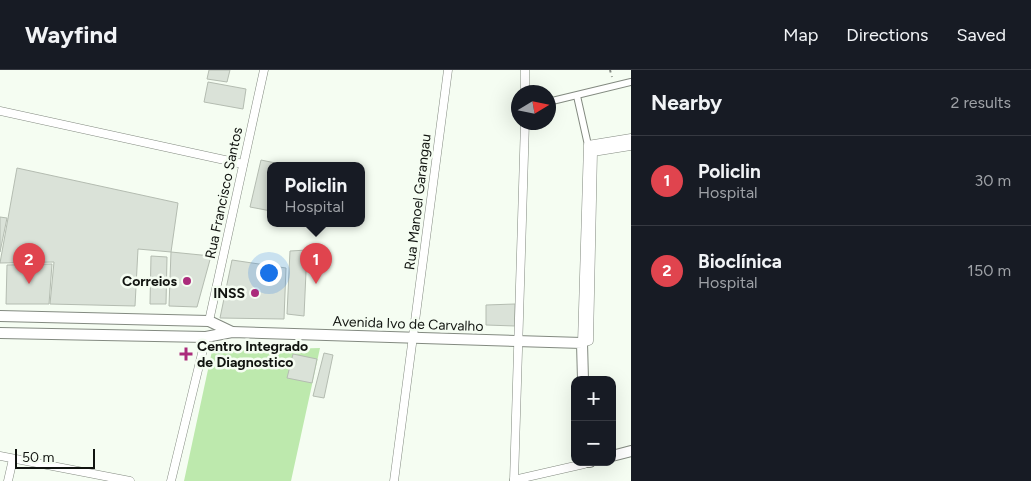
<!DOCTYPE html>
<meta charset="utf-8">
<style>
body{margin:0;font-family:Figtree,sans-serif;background:#242831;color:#f1f3f6}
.controls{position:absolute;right:15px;bottom:15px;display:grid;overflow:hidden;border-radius:10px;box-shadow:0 5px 20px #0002}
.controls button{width:45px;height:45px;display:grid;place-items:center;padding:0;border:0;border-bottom:1px solid #363941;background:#171b24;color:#f1f3f6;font:25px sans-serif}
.compass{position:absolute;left:511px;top:15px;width:45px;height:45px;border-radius:50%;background:#171b24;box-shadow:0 5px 20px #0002;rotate:80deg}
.scale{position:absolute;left:15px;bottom:12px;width:80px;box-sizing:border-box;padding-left:5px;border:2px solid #111410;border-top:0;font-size:14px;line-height:18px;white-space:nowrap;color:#111410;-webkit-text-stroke:4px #f5fdf2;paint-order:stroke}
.you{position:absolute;left:268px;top:202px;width:18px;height:18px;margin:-12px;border:4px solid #fff;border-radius:50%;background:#1a73e8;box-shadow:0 0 0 8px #1a73e833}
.badge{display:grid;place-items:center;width:32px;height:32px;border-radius:50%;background:#d299bf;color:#fff;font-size:16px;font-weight:700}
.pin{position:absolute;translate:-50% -41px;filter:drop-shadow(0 1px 2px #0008)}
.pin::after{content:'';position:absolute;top:26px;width:18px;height:15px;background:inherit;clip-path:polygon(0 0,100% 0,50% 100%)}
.popup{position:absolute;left:267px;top:92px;width:98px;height:65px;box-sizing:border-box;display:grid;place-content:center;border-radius:10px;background:#171b24;filter:drop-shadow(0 1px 4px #0005);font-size:16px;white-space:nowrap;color:#9ea1a6}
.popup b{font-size:19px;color:#f1f3f6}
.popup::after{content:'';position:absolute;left:50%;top:100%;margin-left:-10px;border:10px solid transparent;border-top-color:#171b24}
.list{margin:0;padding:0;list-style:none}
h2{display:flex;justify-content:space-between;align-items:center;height:65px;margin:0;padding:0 20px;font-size:21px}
h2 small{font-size:16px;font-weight:400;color:#9ea1a6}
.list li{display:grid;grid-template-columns:32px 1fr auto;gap:15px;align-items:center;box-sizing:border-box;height:90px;padding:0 20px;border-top:1px solid #363941}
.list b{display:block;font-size:19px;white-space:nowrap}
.list p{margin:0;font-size:16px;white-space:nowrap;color:#9ea1a6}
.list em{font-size:16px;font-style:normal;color:#9ea1a6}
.map{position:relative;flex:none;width:631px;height:411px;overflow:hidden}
header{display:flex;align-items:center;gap:30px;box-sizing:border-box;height:70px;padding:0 25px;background:#171b24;border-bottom:1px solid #363941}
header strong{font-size:24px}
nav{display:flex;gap:28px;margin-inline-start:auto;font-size:18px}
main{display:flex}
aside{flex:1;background:#171b24}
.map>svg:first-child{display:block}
.green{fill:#bde9ad}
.building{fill:#dae2d8;stroke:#b4bcb1}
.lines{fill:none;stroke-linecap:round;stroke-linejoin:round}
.pedestrian-casing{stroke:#838a80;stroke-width:8}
.minor-casing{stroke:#838a80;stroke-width:9}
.tertiary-casing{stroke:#838a80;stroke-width:12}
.path{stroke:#848982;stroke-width:2;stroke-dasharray:2.5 4;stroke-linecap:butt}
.pedestrian{stroke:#fff;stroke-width:6}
.minor{stroke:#fff;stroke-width:8}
.tertiary{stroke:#fff;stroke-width:10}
.poi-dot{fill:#ab2b7b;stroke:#f5fdf2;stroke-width:2}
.labels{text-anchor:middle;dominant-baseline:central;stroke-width:5;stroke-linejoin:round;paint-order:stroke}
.street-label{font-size:14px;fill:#111410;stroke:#f5fdf2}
.poi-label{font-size:14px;font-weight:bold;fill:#111410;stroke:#f5fdf2;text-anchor:end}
</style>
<header>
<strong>Wayfind</strong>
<nav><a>Map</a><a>Directions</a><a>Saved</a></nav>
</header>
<main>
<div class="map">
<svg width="631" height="411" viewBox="0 0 631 411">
<rect width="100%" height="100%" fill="#f5fdf2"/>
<path class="green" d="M320 278 291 411H184L212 281Z"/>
<g class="building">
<path d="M209 0H230L227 12 207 9Z"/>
<path d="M208 12 246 19 243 39 204 32Z"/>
<path d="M261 90 285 95H271V141L250 137Z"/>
<path d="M17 98 178 133 171 182 138 179 135 236 50 234 54 192 0 193Z"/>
<path d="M0 147 7 148 0 182Z"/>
<path d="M307 180 304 246 287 244 290 181Z"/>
<path d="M171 182 211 186 197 237 169 236Z"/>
<path d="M151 186 167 187 166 234H150Z"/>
<path d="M232 190 286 198 284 249 220 248Z"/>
<path d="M52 194 49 234H6L7 195Z"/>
<path d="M515 234V256L486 255V235Z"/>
<path d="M324 283 333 285 324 328 313 326Z"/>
<path d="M293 284 317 289 312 313 287 308Z"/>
</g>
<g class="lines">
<defs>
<g id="pedestrian">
<path d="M577 26 588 75"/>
<path d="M548 32 631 12"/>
</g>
<g id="minor">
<path d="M525 0V22"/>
<path d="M0 41 243 94"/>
<path d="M631 68 588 75 582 273 589 271 593 82 631 76"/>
<path d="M209 251 264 0"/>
<path d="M0 386 130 411"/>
<path d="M514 410 584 394"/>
<path d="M8 411 13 389"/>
<path d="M171 411 206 267"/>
<path d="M394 411 448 0"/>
<path d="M514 411 525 52"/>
</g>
<g id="tertiary">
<path d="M0 246 209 251 232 262"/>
<path d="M0 263 206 267 232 262 582 273 583 310"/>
<path d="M612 386 631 381"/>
<path d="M584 392H590"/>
</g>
</defs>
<use href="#pedestrian" class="pedestrian-casing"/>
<use href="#minor" class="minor-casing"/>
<use href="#tertiary" class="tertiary-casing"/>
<path class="path" d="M610 0 612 7"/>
<use href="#pedestrian" class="pedestrian"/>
<use href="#minor" class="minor"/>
<use href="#tertiary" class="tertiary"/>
</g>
<g class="poi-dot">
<circle cx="187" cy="211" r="5"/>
<circle cx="255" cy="223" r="5"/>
<path d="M183.5 276.5h5v5h5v5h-5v5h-5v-5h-5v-5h5z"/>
</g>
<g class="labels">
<g class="street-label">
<text transform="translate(224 123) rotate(-78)">Rua Francisco Santos</text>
<text transform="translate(418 132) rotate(-83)">Rua Manoel Garangau</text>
<text transform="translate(408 254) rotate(2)">Avenida Ivo de Carvalho</text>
</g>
<g class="poi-label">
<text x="177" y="211">Correios</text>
<text x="245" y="223">INSS</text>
<text x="197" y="276" text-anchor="start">Centro Integrado<tspan x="197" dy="16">de Diagnostico</tspan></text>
</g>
</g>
</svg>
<div class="controls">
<button>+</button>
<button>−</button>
</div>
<svg class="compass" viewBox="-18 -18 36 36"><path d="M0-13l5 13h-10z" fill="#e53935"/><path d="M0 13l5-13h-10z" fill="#9ea1a6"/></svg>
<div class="scale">50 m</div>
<div class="you"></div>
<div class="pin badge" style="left:316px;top:214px;background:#e0444e">1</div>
<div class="popup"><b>Policlin</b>Hospital</div>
<div class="pin badge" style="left:29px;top:214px;background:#e0444e">2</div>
</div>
<aside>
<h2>Nearby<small>2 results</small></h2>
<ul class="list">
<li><span class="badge" style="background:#e0444e">1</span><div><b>Policlin</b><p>Hospital</p></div><em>30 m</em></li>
<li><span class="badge" style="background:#e0444e">2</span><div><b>Bioclínica</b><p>Hospital</p></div><em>150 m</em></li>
</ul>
</aside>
</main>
